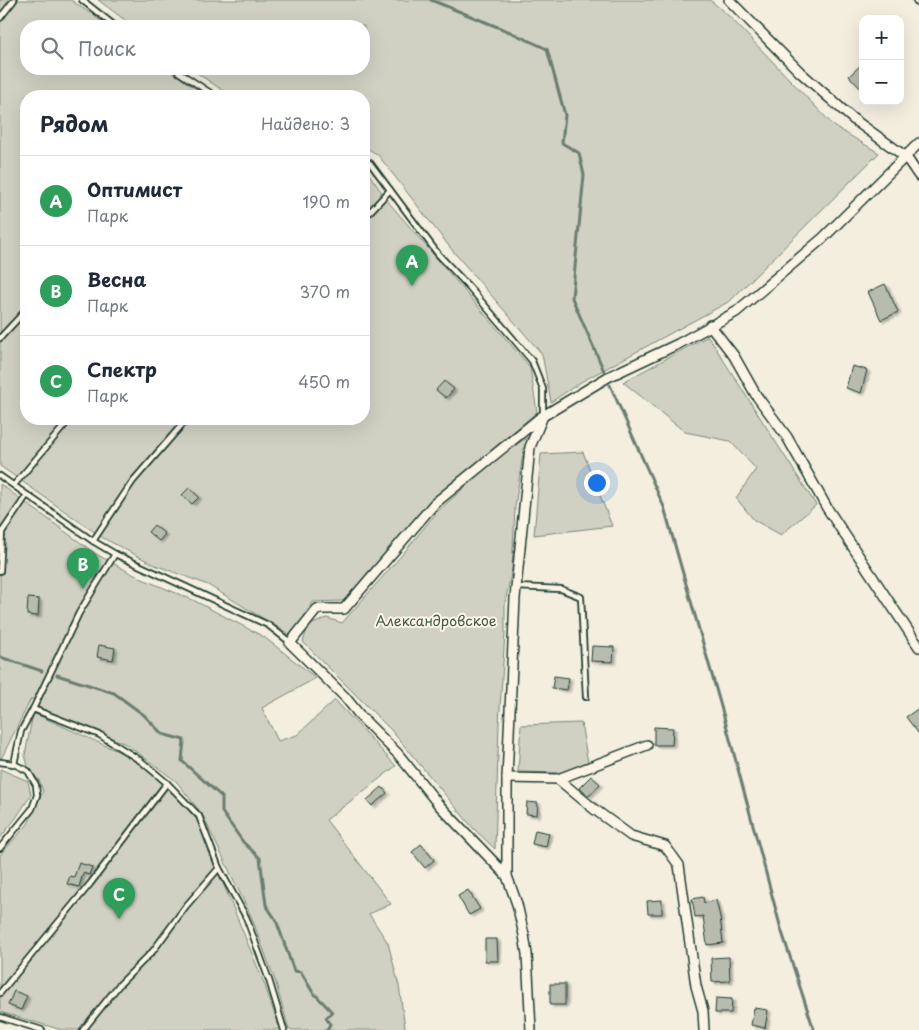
<!DOCTYPE html>
<html lang="ru">
<meta charset="utf-8">
<style>
body{margin:0;font-family:"Playpen Sans",sans-serif;background:#f6f6f7;color:#1f2937}
.controls{position:absolute;right:15px;top:15px;display:grid;overflow:hidden;border-radius:10px;box-shadow:0 5px 20px #0002}
.controls button{width:45px;height:45px;display:grid;place-items:center;padding:0;border:0;border-bottom:1px solid #e0e1e3;background:#fff;color:#1f2937;font:25px sans-serif}
.you{position:absolute;left:596px;top:482px;width:18px;height:18px;margin:-12px;border:4px solid #fff;border-radius:50%;background:#1a73e8;box-shadow:0 0 0 8px #1a73e833}
.badge{display:grid;place-items:center;width:32px;height:32px;border-radius:50%;background:#1f6fb2;color:#fff;font-size:16px;font-weight:700}
.pin{position:absolute;translate:-50% -41px;filter:drop-shadow(0 1px 2px #0008)}
.pin::after{content:'';position:absolute;top:26px;width:18px;height:15px;background:inherit;clip-path:polygon(0 0,100% 0,50% 100%)}
.list{margin:0;padding:0;list-style:none}
h2{display:flex;justify-content:space-between;align-items:center;height:65px;margin:0;padding:0 20px;font-size:21px}
h2 small{font-size:16px;font-weight:400;color:#747a83}
.list li{display:grid;grid-template-columns:32px 1fr auto;gap:15px;align-items:center;box-sizing:border-box;height:90px;padding:0 20px;border-top:1px solid #e0e1e3}
.list b{display:block;font-size:19px;white-space:nowrap}
.list p{margin:0;font-size:16px;white-space:nowrap;color:#747a83}
.list em{font-size:16px;font-style:normal;color:#747a83}
.icon{flex:none;width:28px;height:28px;fill:none;stroke:currentColor;stroke-width:2;stroke-linecap:round;stroke-linejoin:round}
.map{position:relative;flex:none;width:919px;height:1030px;overflow:hidden}
.search{position:absolute;background:#fff;box-shadow:0 5px 20px #0002;left:20px;top:20px;width:350px;height:55px;display:flex;align-items:center;gap:12px;box-sizing:border-box;padding:0 18px;border-radius:20px;color:#747a83;font-size:19px}
.panel{position:absolute;background:#fff;box-shadow:0 5px 20px #0002;left:20px;top:90px;width:350px;height:335px;border-radius:20px}
.map>svg:first-child{display:block}
.green{fill:#d0d1c2;stroke:#78877b}
.lines{fill:none;stroke-linecap:round;stroke-linejoin:round}
.stream{stroke:#6c7d72;stroke-width:3}
.building{fill:#b8bcae;stroke:#1f3d34;filter:url(#shadow)}
.service-casing{stroke:#1f3d34;stroke-width:8}
.minor-casing{stroke:#1f3d34;stroke-width:12}
.service{stroke:#fcf5e5;stroke-width:4.5}
.minor{stroke:#fcf5e5;stroke-width:9}
.labels{text-anchor:middle;dominant-baseline:central;stroke-width:4;stroke-linejoin:round;paint-order:stroke}
.park-label{font-size:14px;fill:#425b50;stroke:#fcf5e5}
</style>
<div class="map">
<svg width="919" height="1030" viewBox="0 0 919 1030">
<defs>
<filter id="shadow"><feDropShadow dx="3" dy="2" stdDeviation="1" flood-color="#0004"/></filter>
</defs>
<rect width="100%" height="100%" fill="#f3eede"/>
<filter id="ink" filterUnits="userSpaceOnUse"><feTurbulence type="fractalNoise" baseFrequency=".02" numOctaves="2"/><feDisplacementMap in="SourceGraphic" scale="10" xChannelSelector="R" yChannelSelector="G"/><feConvolveMatrix kernelMatrix="1 2 1 2 8 2 1 2 1" color-interpolation-filters="sRGB"/></filter>
<g filter="url(#ink)">
<g class="green">
<path d="M0 0H71L108 26H26V69H168L206 96H26V419H364V167L390 204 530 367 537 412 432 500 343 601 313 602 292 636 208 585 155 565 103 538 0 466Z"/>
<path d="M98 0H710L730 17 834 126 879 153 730 301 581 382 551 402 542 354 452 250 378 155 364 146V96H231L191 69H364V26H133Z"/>
<path d="M708 336 816 505 781 535 754 520 736 498 756 469 730 441 685 432 623 382Z"/>
<path d="M530 436 523 454 515 507 512 569 505 603V633L499 723 495 849 473 828 391 730 303 642 308 626 327 618 342 623 401 556 437 512 504 452Z"/>
<path d="M583 452 612 526 534 535 541 454Z"/>
<path d="M0 484 96 554 140 578 193 600 264 637 316 678 262 708 278 741 297 735 335 700 396 766 326 820 391 904 369 914 388 943 399 986 405 1027 401 1030H289L275 980 251 916 202 814 176 781 126 744 37 707 39 700 31 699 0 761Z"/>
<path d="M33 713 133 758 167 786 197 820 264 983 280 1030H62L0 1012V855L28 824 43 791 39 780 29 770 25 755Z"/>
<path d="M581 723 588 763 562 773 518 772 521 725Z"/>
<path d="M0 769 28 781 31 795 16 818 0 838Z"/>
</g>
<g class="lines">
<g class="stream">
<path d="M431 0 510 32 547 49 565 115 562 143 579 153 584 175 572 298 604 371"/>
<path d="M610 385 664 507 724 717 781 929 814 1030"/>
<path d="M0 657 42 671"/>
<path d="M57 675 114 693 144 715 162 734 184 740 182 761 222 797V812L243 842 260 858 266 905 276 920 294 971 301 972 312 991 332 1012 326 1018 330 1024 327 1030"/>
</g>
</g>
<g class="building">
<path d="M863 63V91L849 76Z"/>
<path d="M885 284 898 312 881 320 868 292Z"/>
<path d="M852 366 867 370 861 393 846 388Z"/>
<path d="M444 381 454 389 446 398 436 390Z"/>
<path d="M189 488 199 497 192 504 182 495Z"/>
<path d="M154 525 165 534 159 541 148 532Z"/>
<path d="M28 598 39 599 38 616 27 615Z"/>
<path d="M99 645 115 648 113 660 97 657Z"/>
<path d="M592 646 614 647 613 662 591 661Z"/>
<path d="M554 676 569 678 567 690 552 688Z"/>
<path d="M919 708V734L906 717Z"/>
<path d="M654 727 673 728 672 745H654Z"/>
<path d="M591 776 600 784 589 796 579 788Z"/>
<path d="M382 787 387 793 372 806 367 800Z"/>
<path d="M527 802 538 803 537 815 526 814Z"/>
<path d="M535 830 549 833 546 847 532 844Z"/>
<path d="M421 844 434 860 425 868 412 852Z"/>
<path d="M79 863 92 867 89 875 83 873 79 887 67 884 70 876 74 877Z"/>
<path d="M468 890 480 909 469 915 458 896Z"/>
<path d="M703 897 704 903 716 900 720 917 723 943 707 945 703 916 695 917 692 899Z"/>
<path d="M662 900V914H648L647 901Z"/>
<path d="M485 939H497L498 961H485Z"/>
<path d="M729 957 730 981 712 982 711 958Z"/>
<rect x="550" y="984" width="15" height="21"/>
<path d="M14 991 27 996 21 1010 8 1005Z"/>
<path d="M716 998 732 999 731 1013H715Z"/>
<path d="M754 1008 768 1010 765 1028 751 1025Z"/>
</g>
<g class="lines">
<defs>
<g id="service">
<path d="M82 0 115 26"/>
<path d="M0 18 14 0"/>
<path d="M174 69 215 96"/>
<path d="M364 159 370 163 438 254 470 288 532 361 543 389V416"/>
<path d="M364 218 390 190"/>
<path d="M0 338 26 310"/>
<path d="M0 476 93 541 115 554"/>
<path d="M14 485 70 419"/>
<path d="M93 541 133 481 187 419"/>
<path d="M0 571 2 532 27 495"/>
<path d="M516 587 561 589 581 597 586 697"/>
<path d="M33 709 100 735 141 761 167 783"/>
<path d="M0 762 14 764 21 731 33 709 79 613 115 554 268 625 290 642"/>
<path d="M0 848 32 809 37 795 36 785 28 771 14 764"/>
<path d="M0 993 90 884 167 783 199 816 219 868 246 917 269 980 284 1030"/>
<path d="M0 1017 42 1030"/>
<path d="M83 1030 119 985 153 951 186 906 219 868"/>
</g>
<g id="minor">
<path d="M729 0 800 72 853 119 906 157 919 176"/>
<path d="M918 0 919 1"/>
<path d="M710 325 734 356 756 395 787 437 827 508 919 647"/>
<path d="M507 778 558 779 647 745"/>
<path d="M558 779 594 809 631 836 665 846 679 865 696 986 703 1011 704 1030"/>
<path d="M507 876 439 805 398 754 362 718 345 697 290 643 317 609H344L434 504 541 417"/>
<path d="M531 1030 527 954 524 935 517 904 507 876V778L515 598 530 447 543 416 608 377 678 344 736 312 823 238 919 143"/>
</g>
</defs>
<use href="#service" class="service-casing"/>
<use href="#minor" class="minor-casing"/>
<use href="#service" class="service"/>
<use href="#minor" class="minor"/>
</g>
</g>
<g class="labels">
<g class="park-label">
<text x="436" y="620">Александровское</text>
</g>
</g>
</svg>
<div class="controls">
<button>+</button>
<button>−</button>
</div>
<div class="you"></div>
<div class="pin badge" style="left:412px;top:286px;background:#2e9e5b">A</div>
<div class="pin badge" style="left:83px;top:589px;background:#2e9e5b">B</div>
<div class="pin badge" style="left:119px;top:919px;background:#2e9e5b">C</div>
<div class="search"><svg class="icon" aria-label="search" viewBox="0 0 24 24"><circle cx="10" cy="10" r="6"/><path d="M15 15l6 6"/></svg>Поиск</div>
<section class="panel">
<h2>Рядом<small>Найдено: 3</small></h2>
<ul class="list">
<li><span class="badge" style="background:#2e9e5b">A</span><div><b>Оптимист</b><p>Парк</p></div><em>190 m</em></li>
<li><span class="badge" style="background:#2e9e5b">B</span><div><b>Весна</b><p>Парк</p></div><em>370 m</em></li>
<li><span class="badge" style="background:#2e9e5b">C</span><div><b>Спектр</b><p>Парк</p></div><em>450 m</em></li>
</ul>
</section>
</div>
